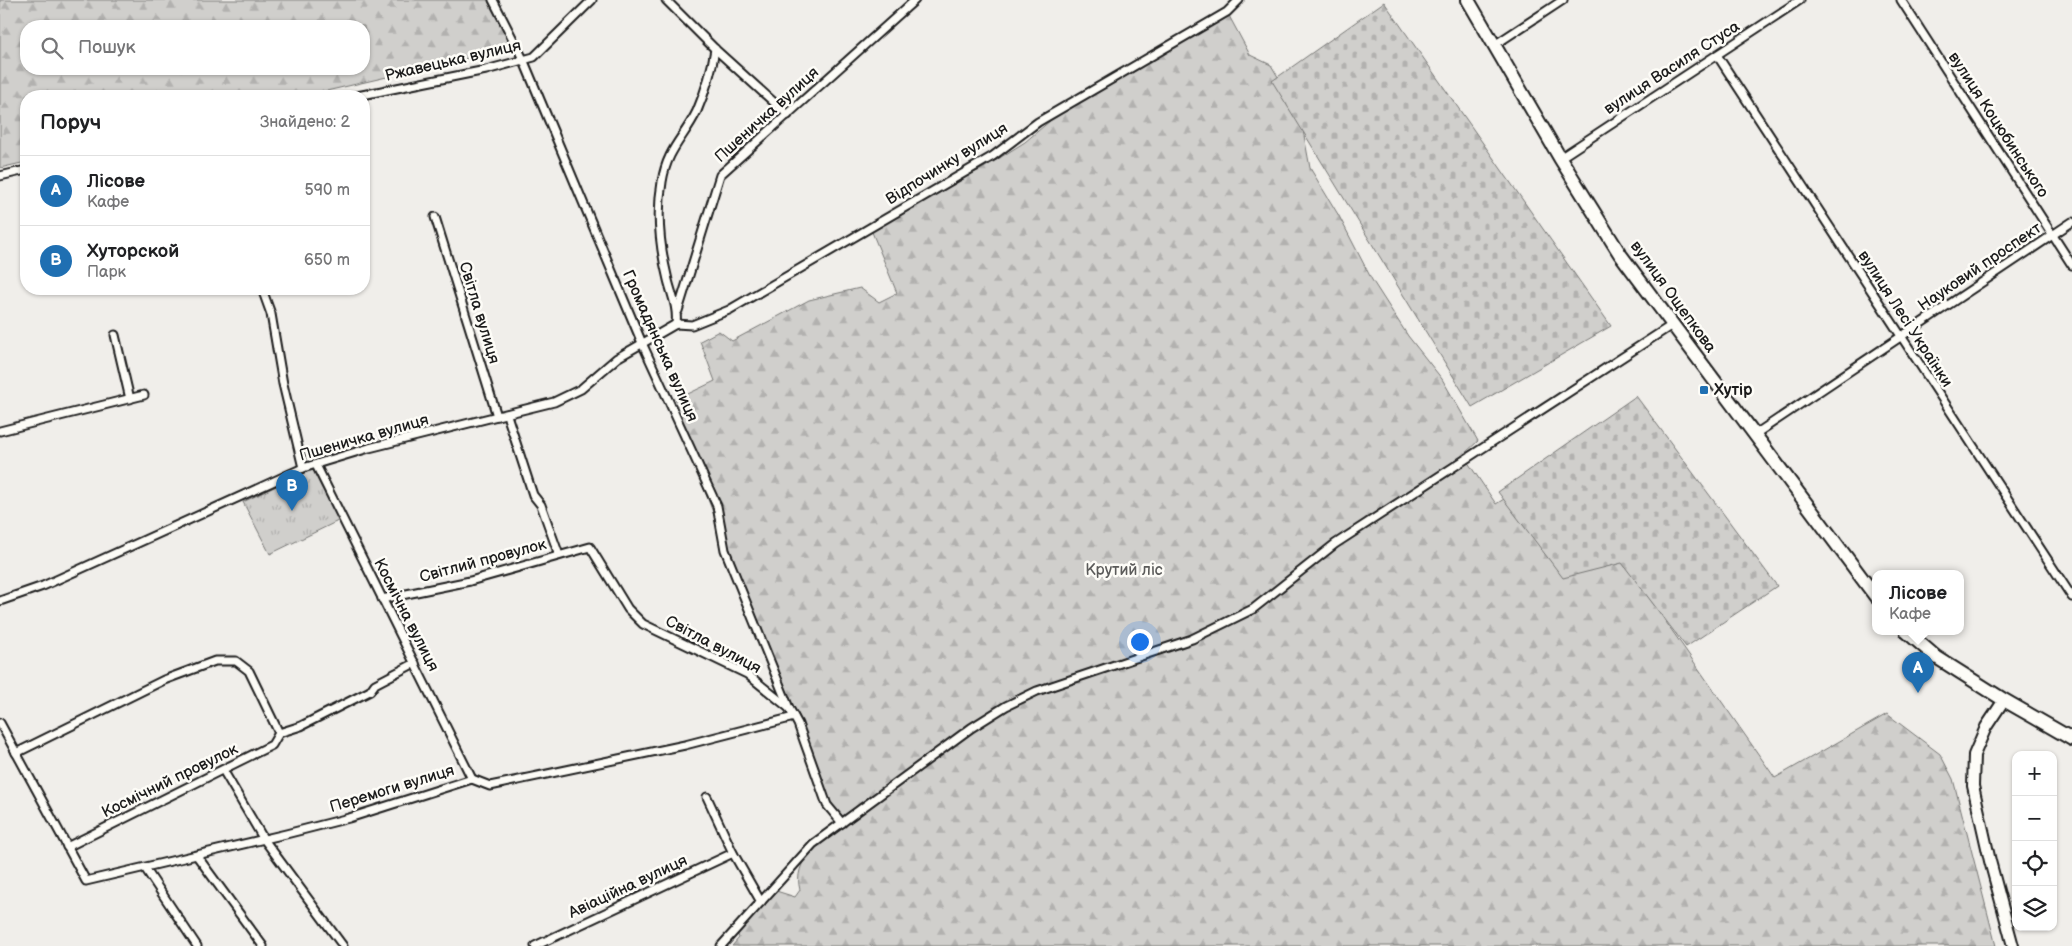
<!DOCTYPE html>
<html lang="uk">
<meta charset="utf-8">
<style>
body{margin:0;font-family:"Balsamiq Sans",sans-serif;background:#f6f6f6;color:#202124}
.controls{position:absolute;right:15px;bottom:15px;display:grid;overflow:hidden;border-radius:10px;box-shadow:0 1px 4px #0004}
.controls button{width:45px;height:45px;display:grid;place-items:center;padding:0;border:0;border-bottom:1px solid #e0e0e0;background:#fff;color:#202124;font:25px sans-serif}
.you{position:absolute;left:1139px;top:641px;width:18px;height:18px;margin:-12px;border:4px solid #fff;border-radius:50%;background:#1a73e8;box-shadow:0 0 0 8px #1a73e833}
.badge{display:grid;place-items:center;width:32px;height:32px;border-radius:50%;background:#1f6fb2;color:#fff;font-size:16px;font-weight:700}
.pin{position:absolute;translate:-50% -41px;filter:drop-shadow(0 1px 2px #0008)}
.pin::after{content:'';position:absolute;top:26px;width:18px;height:15px;background:inherit;clip-path:polygon(0 0,100% 0,50% 100%)}
.popup{position:absolute;left:1872px;top:570px;width:92px;height:65px;box-sizing:border-box;display:grid;place-content:center;border-radius:10px;background:#fff;filter:drop-shadow(0 1px 4px #0005);font-size:16px;white-space:nowrap;color:#757577}
.popup b{font-size:19px;color:#202124}
.popup::after{content:'';position:absolute;left:50%;top:100%;margin-left:-10px;border:10px solid transparent;border-top-color:#fff}
.list{margin:0;padding:0;list-style:none}
h2{display:flex;justify-content:space-between;align-items:center;height:65px;margin:0;padding:0 20px;font-size:21px}
h2 small{font-size:16px;font-weight:400;color:#757577}
.list li{display:grid;grid-template-columns:32px 1fr auto;gap:15px;align-items:center;box-sizing:border-box;height:70px;padding:0 20px;border-top:1px solid #e0e0e0}
.list b{display:block;font-size:19px;white-space:nowrap}
.list p{margin:0;font-size:16px;white-space:nowrap;color:#757577}
.list em{font-size:16px;font-style:normal;color:#757577}
.icon{flex:none;width:28px;height:28px;fill:none;stroke:currentColor;stroke-width:2;stroke-linecap:round;stroke-linejoin:round}
.map{position:relative;flex:none;width:2072px;height:946px;overflow:hidden}
.search{position:absolute;background:#fff;box-shadow:0 1px 4px #0004;left:20px;top:20px;width:350px;height:55px;display:flex;align-items:center;gap:12px;box-sizing:border-box;padding:0 18px;border-radius:20px;color:#757577;font-size:19px}
.panel{position:absolute;background:#fff;box-shadow:0 1px 4px #0004;left:20px;top:90px;width:350px;height:205px;border-radius:20px}
.map>svg:first-child{display:block}
.forest{fill:url(#forest-firs);stroke:#767674;fill-rule:evenodd}
.cemetery{fill:url(#cemetery-stones);stroke:#767674}
.park{fill:url(#park-tufts);stroke:#767674}
.lines{fill:none;stroke-linecap:round;stroke-linejoin:round}
.street-casing{stroke:#1c1c1c;stroke-width:11}
.secondary-casing{stroke:#1c1c1c;stroke-width:14}
.highway-casing{stroke:#1c1c1c;stroke-width:16}
.street{stroke:#fdfcf7;stroke-width:7}
.secondary{stroke:#fdfcf7;stroke-width:10}
.highway{stroke:#fdfcf7;stroke-width:12}
.poi-dot{fill:#1f6fb2;stroke:#fdfcf7;stroke-width:2}
.labels{text-anchor:middle;dominant-baseline:central;stroke-width:5;stroke-linejoin:round;paint-order:stroke}
.street-label{font-size:16px;fill:#1c1c1c;stroke:#fdfcf7}
.poi-label{font-size:16px;font-weight:bold;fill:#1c1c1c;stroke:#fdfcf7;text-anchor:start}
.park-label{font-size:16px;fill:#5b5b5a;stroke:#fdfcf7}
</style>
<div class="map">
<svg width="2072" height="946" viewBox="0 0 2072 946">
<defs>
<pattern id="forest-firs" width="22" height="20" patternUnits="userSpaceOnUse" patternTransform="scale(1.25)"><rect width="22" height="20" fill="#d0cfcc"/><path d="M5 1l3.5 6h-7zM16 11l3.5 6h-7z" fill="#b2b1af"/></pattern>
<pattern id="cemetery-stones" width="16" height="16" patternUnits="userSpaceOnUse" patternTransform="scale(1.25)"><rect width="16" height="16" fill="#d0cfcc"/><path d="M2 7V4a2 2 0 0 1 4 0v3zM10 15v-3a2 2 0 0 1 4 0v3z" fill="#b2b1af"/></pattern>
<pattern id="park-tufts" width="24" height="20" patternUnits="userSpaceOnUse" patternTransform="scale(1.25)"><rect width="24" height="20" fill="#d0cfcc"/><path d="M3 7l-1-3M5 7V3M7 7l1-3M15 17l-1-3M17 17v-4M19 17l1-3" fill="none" stroke="#b2b1af"/></pattern>
</defs>
<rect width="100%" height="100%" fill="#f0eeea"/>
<filter id="ink" filterUnits="userSpaceOnUse"><feTurbulence type="fractalNoise" baseFrequency=".02" numOctaves="2"/><feDisplacementMap in="SourceGraphic" scale="10" xChannelSelector="R" yChannelSelector="G"/><feConvolveMatrix kernelMatrix="1 2 1 2 8 2 1 2 1" color-interpolation-filters="sRGB"/></filter>
<g filter="url(#ink)">
<g class="forest">
<path d="M0 0H495L512 37 507 49 305 96H26V162L0 168ZM26 26H364V69H26Z"/>
<path d="M1227 12 1250 55 1271 65 1300 114 1310 168 1339 216 1372 280 1408 336 1442 379 1478 441 1463 455 1496 504 1557 466 1775 778 1887 714 1940 754 1953 779 1996 946H732L739 938 736 929 770 889 795 897 800 890C792 861 820 840 840 825L830 815 800 723 784 699 671 402 715 381 700 341 719 331 732 341 809 300 860 288 879 302 897 293 872 232 931 193 982 169 1025 142 1070 104 1152 55 1194 37Z"/>
</g>
<g class="cemetery">
<path d="M1384 2 1611 326 1472 407 1272 81Z"/>
<path d="M1636 396 1777 586 1686 647 1622 563 1563 578 1498 492Z"/>
</g>
<path class="park" d="M314 468 340 520 270 554 243 502Z"/>
<g class="lines">
<defs>
<g id="street">
<path d="M493 0 523 59 642 343 717 506 725 550 789 708"/>
<path d="M666 0 715 49 788 115"/>
<path d="M1901 0 2072 265"/>
<path d="M1493 46 1563 0"/>
<path d="M1717 55 2072 597"/>
<path d="M357 96 486 70 534 57 592 0"/>
<path d="M1560 158 1800 0"/>
<path d="M0 176 26 170"/>
<path d="M435 217 497 416"/>
<path d="M262 289 271 314 283 384 303 468"/>
<path d="M678 311 720 175 915 0"/>
<path d="M676 324 692 325 729 310 993 156 1038 122 1227 12 1239 0"/>
<path d="M676 324C678 308 672 296 668 280 660 248 656 215 662 182 667 149 684 138 697 111 705 92 712 70 715 49"/>
<path d="M115 335 130 399"/>
<path d="M507 415 533 495 541 505 559 555"/>
<path d="M0 431 144 395"/>
<path d="M1754 435 2072 222"/>
<path d="M316 465 472 779"/>
<path d="M382 599 470 581 590 547 628 609 643 624 747 674 789 708 798 724 827 805 842 823"/>
<path d="M0 601 43 586 303 468 369 448 554 402 581 389 617 358 676 324"/>
<path d="M0 723 86 881 286 834 349 818 472 779 490 786 685 745 794 717"/>
<path d="M279 733 301 726 370 691 375 684 415 663"/>
<path d="M16 753 164 680 215 661H236L249 671 279 733"/>
<path d="M223 770 263 838 343 946"/>
<path d="M707 797 733 853 761 902"/>
<path d="M67 847 272 745 279 733"/>
<path d="M197 856 263 946"/>
<path d="M145 868 197 946"/>
<path d="M535 946 733 853"/>
<path d="M721 946 813 844 971 728 1006 706 1037 691 1192 639 1253 609 1335 544 1672 325"/>
</g>
<path id="secondary" d="M2004 700 1986 727 1974 755 1973 786 1990 861 2013 946"/>
<g id="highway">
<path d="M1468 0 1560 158 1620 254 1876 597"/>
<path d="M1907 632 1936 657 2004 700 2072 739"/>
</g>
</defs>
<use href="#street" class="street-casing"/>
<use href="#secondary" class="secondary-casing"/>
<use href="#highway" class="highway-casing"/>
<use href="#street" class="street"/>
<use href="#secondary" class="secondary"/>
<use href="#highway" class="highway"/>
</g>
</g>
<rect class="poi-dot" x="1699" y="385" width="10" height="10" rx="2.5"/>
<g class="labels">
<g class="street-label">
<text transform="translate(453 61) rotate(-13)">Ржавецька вулиця</text>
<text transform="translate(1672 68) rotate(-33)">вулиця Василя Стуса</text>
<text transform="translate(767 115) rotate(-42)">Пшеничка вулиця</text>
<text transform="translate(1998 125) rotate(57)">вулиця Коцюбинського</text>
<text transform="translate(947 164) rotate(-32)">Відпочинку вулиця</text>
<text transform="translate(1980 267) rotate(-34)">Науковий проспект</text>
<text transform="translate(1673 297) rotate(54)">вулиця Ощепкова</text>
<text transform="translate(479 313) rotate(73)">Світла вулиця</text>
<text transform="translate(1905 319) rotate(57)">вулиця Лесі Українки</text>
<text transform="translate(660 346) rotate(66)">Громадянська вулиця</text>
<text transform="translate(364 438) rotate(-16)">Пшеничка вулиця</text>
<text transform="translate(483 561) rotate(-15)">Світлий провулок</text>
<text transform="translate(406 615) rotate(63)">Космічна вулиця</text>
<text transform="translate(713 645) rotate(28)">Світла вулиця</text>
<text transform="translate(170 781) rotate(-26)">Космічний провулок</text>
<text transform="translate(392 789) rotate(-17)">Перемоги вулиця</text>
<text transform="translate(628 887) rotate(-25)">Авіаційна вулиця</text>
</g>
<g class="poi-label">
<text x="1714" y="390">Хутір</text>
</g>
<g class="park-label">
<text x="1124" y="570">Крутий ліс</text>
</g>
</g>
</svg>
<div class="controls">
<button>+</button>
<button>−</button>
<button><svg class="icon" aria-label="locate" viewBox="0 0 24 24"><circle cx="12" cy="12" r="6"/><path d="M12 2v4M12 18v4M2 12h4M18 12h4"/></svg></button>
<button><svg class="icon" aria-label="layers" viewBox="0 0 24 24"><path d="M12 4l9 5-9 5-9-5zM3 14l9 5 9-5"/></svg></button>
</div>
<div class="you"></div>
<div class="pin badge" style="left:1918px;top:693px">A</div>
<div class="popup"><b>Лісове</b>Кафе</div>
<div class="pin badge" style="left:292px;top:511px">B</div>
<div class="search"><svg class="icon" aria-label="search" viewBox="0 0 24 24"><circle cx="10" cy="10" r="6"/><path d="M15 15l6 6"/></svg>Пошук</div>
<section class="panel">
<h2>Поруч<small>Знайдено: 2</small></h2>
<ul class="list">
<li><span class="badge">A</span><div><b>Лісове</b><p>Кафе</p></div><em>590 m</em></li>
<li><span class="badge">B</span><div><b>Хуторской</b><p>Парк</p></div><em>650 m</em></li>
</ul>
</section>
</div>
